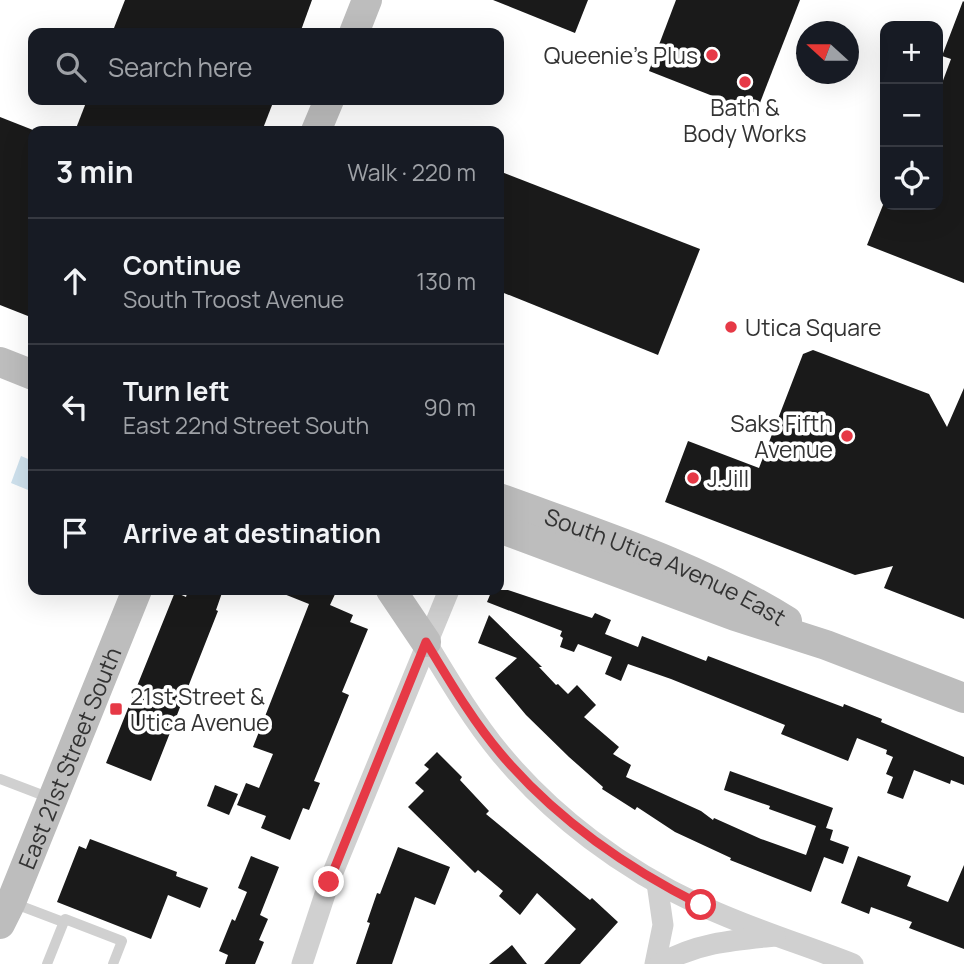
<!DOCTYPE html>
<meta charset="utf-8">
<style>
body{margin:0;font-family:Manrope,sans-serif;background:#20242c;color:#f1f3f6}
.controls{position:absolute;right:21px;top:21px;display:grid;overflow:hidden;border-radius:14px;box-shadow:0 7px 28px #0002}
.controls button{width:63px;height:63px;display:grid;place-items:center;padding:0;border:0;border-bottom:2px solid #363941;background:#171b24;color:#f1f3f6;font:35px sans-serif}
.compass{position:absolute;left:796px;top:21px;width:63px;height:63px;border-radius:50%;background:#171b24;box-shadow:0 7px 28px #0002;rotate:291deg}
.stop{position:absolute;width:21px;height:21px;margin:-16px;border:5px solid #e63946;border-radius:50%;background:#fff}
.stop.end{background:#e63946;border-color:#fff;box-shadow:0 2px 7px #0008}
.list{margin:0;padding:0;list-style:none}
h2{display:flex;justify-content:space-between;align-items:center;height:91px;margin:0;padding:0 28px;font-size:30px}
h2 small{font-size:23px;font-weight:400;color:#9ea1a6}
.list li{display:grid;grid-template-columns:46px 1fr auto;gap:21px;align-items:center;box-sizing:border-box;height:126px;padding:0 28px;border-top:2px solid #363941}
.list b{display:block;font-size:26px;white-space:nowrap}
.list p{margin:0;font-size:23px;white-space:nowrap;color:#9ea1a6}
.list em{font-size:23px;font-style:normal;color:#9ea1a6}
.icon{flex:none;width:38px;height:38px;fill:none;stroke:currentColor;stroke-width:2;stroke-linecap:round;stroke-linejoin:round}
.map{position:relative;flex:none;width:964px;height:964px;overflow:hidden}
.search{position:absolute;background:#171b24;box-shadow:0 7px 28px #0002;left:28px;top:28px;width:476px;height:77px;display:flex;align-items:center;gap:18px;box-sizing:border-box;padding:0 24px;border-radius:14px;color:#9ea1a6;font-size:26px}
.panel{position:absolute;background:#171b24;box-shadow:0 7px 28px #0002;left:28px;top:126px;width:476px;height:469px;border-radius:14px}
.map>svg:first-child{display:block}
.water{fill:#cfe2ee}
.building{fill:#1a1a1a}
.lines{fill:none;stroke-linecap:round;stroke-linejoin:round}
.lane{stroke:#d0d0d0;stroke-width:10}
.street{stroke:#d0d0d0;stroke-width:21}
.secondary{stroke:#bdbdbd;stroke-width:30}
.route{stroke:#e63946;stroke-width:9}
.poi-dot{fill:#e63946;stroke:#fff;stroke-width:2.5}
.labels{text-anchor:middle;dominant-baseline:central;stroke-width:7;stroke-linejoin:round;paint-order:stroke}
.poi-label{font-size:23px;fill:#333;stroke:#fff;text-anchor:start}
.street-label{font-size:23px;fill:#333;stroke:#fff}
</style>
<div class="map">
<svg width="964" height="964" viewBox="0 0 964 964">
<rect width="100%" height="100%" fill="#fff"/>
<path class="water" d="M21 456 33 461V492L11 483Z"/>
<g class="building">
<path d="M125 0H312L300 33H112Z"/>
<path d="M493 0H588L575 33Z"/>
<path d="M676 0H800L756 113 649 71Z"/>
<path d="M963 1 964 2V283L867 245 883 205H938V94L951 59 942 56Z"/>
<path d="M87 100H274L262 131H75Z"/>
<path d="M0 117 33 130V318L0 305Z"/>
<path d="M499 171 700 249 658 355 499 291Z"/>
<path d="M813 350 929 394 947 427 964 388V619L884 588 893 566 855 575 665 502 688 441 759 468 803 354Z"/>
<path d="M188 590H223L216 610 218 611 151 781 106 763 175 592 186 597Z"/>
<path d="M274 590H337L330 605 353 615 350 622 368 629 342 692 349 695 314 781 320 783 309 810 303 808 290 840 261 828 266 816 237 805 246 783 259 788 273 754 253 747 309 604Z"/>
<path d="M492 590H508L592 618 595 613 611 620 605 634 638 647 642 636 706 661 708 656 843 707 844 704 882 719 881 722 964 757V785L951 780 950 784 914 770 903 799 887 793 893 777 886 774 893 757 886 754 887 750 857 738 848 761 781 734 785 725 671 679 628 664 621 681 605 674 612 657 578 644 574 652 560 647 563 638 560 636 562 631 487 602Z"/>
<path d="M489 615 542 667H539L556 685 558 684 568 694 577 685 596 705 584 717 619 747 613 754 631 765 626 777 701 811 713 820 714 818 761 839 806 855 816 826 769 809 770 806 724 790 730 771 833 808 826 828 833 830 830 840 849 847 843 864 824 857 811 892 730 860 731 858 675 832 637 807 635 810 602 789 603 787 569 757 526 715 495 678 517 658 478 643Z"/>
<path d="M437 752 462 777 460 780 489 811 486 814 590 900 592 898 618 922 580 964H544L576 929 537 893 520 915 499 896 503 891 478 870 475 873 408 807 424 791 415 783 429 769 424 765Z"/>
<path d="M215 785 238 794 229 815 207 806Z"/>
<path d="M90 839 177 872 176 876 208 888 200 908 168 895 151 939 57 902 79 846 86 849Z"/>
<path d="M398 847 450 867 435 905 415 897 392 964H356L370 923 367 922 377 893 380 894Z"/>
<path d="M251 856 279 867 260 915 268 919 259 940 264 942 255 964H225L228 955 219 951 232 919 235 921 247 892 238 888Z"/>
<path d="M858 856 911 876 907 886 948 902 964 865V949L909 928 912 922 871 907 869 914 841 903Z"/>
<path d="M512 945 527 964H489Z"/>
</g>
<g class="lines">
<g class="lane">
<path d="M0 779 50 798"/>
<path d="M13 903 63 922"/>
<path d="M47 964 65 919 122 941 113 964"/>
</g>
<g class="street">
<path d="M426 642C449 680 472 719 500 753 553 817 623 869 698 904 748 928 802 944 853 964"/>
<path d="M302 964 329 882 449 590"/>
<path d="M655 964 663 925 657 883"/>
<path d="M660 964C696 943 734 940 775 936"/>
</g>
<g class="secondary">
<path d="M354 33 367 0"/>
<path d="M316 131 329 100"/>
<path d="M0 362 33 375"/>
<path id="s1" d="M499 498C597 534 699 566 787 621"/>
<path d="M499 528 735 616 826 645 964 698"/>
<path d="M391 590 426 642"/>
<path id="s2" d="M0 924 11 902 137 590"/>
</g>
</g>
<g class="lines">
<path class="route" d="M329 882 426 642C449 680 472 720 501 754 556 819 625 867 701 905"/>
</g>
<g class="poi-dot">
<circle cx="712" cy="55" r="7"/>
<circle cx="745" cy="82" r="7"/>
<circle cx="731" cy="327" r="7"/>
<circle cx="847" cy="436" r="7"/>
<circle cx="693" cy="478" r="7"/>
<rect x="109" y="702" width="14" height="14" rx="3.5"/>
</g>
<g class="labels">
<g class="poi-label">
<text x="698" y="55" text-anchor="end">Queenie's Plus</text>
<text x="745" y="107" text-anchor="middle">Bath &amp;<tspan x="745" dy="26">Body Works</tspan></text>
<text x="745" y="327">Utica Square</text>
<text x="833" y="423" text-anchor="end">Saks Fifth<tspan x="833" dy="26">Avenue</tspan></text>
<text x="707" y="478">J.Jill</text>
<text x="130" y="696">21st Street &amp;<tspan x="130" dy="26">Utica Avenue</tspan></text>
</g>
<g class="street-label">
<text stroke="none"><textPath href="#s1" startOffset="180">South Utica Avenue East</textPath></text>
<text stroke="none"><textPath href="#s2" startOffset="180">East 21st Street South</textPath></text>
</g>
</g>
</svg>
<div class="controls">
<button>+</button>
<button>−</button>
<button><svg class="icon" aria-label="locate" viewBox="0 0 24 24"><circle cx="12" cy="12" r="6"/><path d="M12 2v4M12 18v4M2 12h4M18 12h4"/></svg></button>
</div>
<svg class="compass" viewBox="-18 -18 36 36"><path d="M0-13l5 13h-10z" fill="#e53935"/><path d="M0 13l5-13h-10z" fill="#9ea1a6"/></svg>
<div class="stop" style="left:701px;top:905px"></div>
<div class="stop end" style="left:329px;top:882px"></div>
<div class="search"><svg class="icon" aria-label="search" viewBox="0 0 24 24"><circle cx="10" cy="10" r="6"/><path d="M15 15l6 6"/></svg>Search here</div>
<section class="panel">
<h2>3 min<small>Walk · 220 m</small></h2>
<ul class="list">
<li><svg class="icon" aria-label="ahead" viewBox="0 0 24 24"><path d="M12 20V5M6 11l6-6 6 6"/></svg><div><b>Continue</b><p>South Troost Avenue</p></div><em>130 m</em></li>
<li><svg class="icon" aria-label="left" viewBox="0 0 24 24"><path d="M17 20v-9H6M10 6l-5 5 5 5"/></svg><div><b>Turn left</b><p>East 22nd Street South</p></div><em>90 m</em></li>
<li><svg class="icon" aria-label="arrive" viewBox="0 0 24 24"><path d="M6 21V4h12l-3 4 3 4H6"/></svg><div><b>Arrive at destination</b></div></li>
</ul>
</section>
</div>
